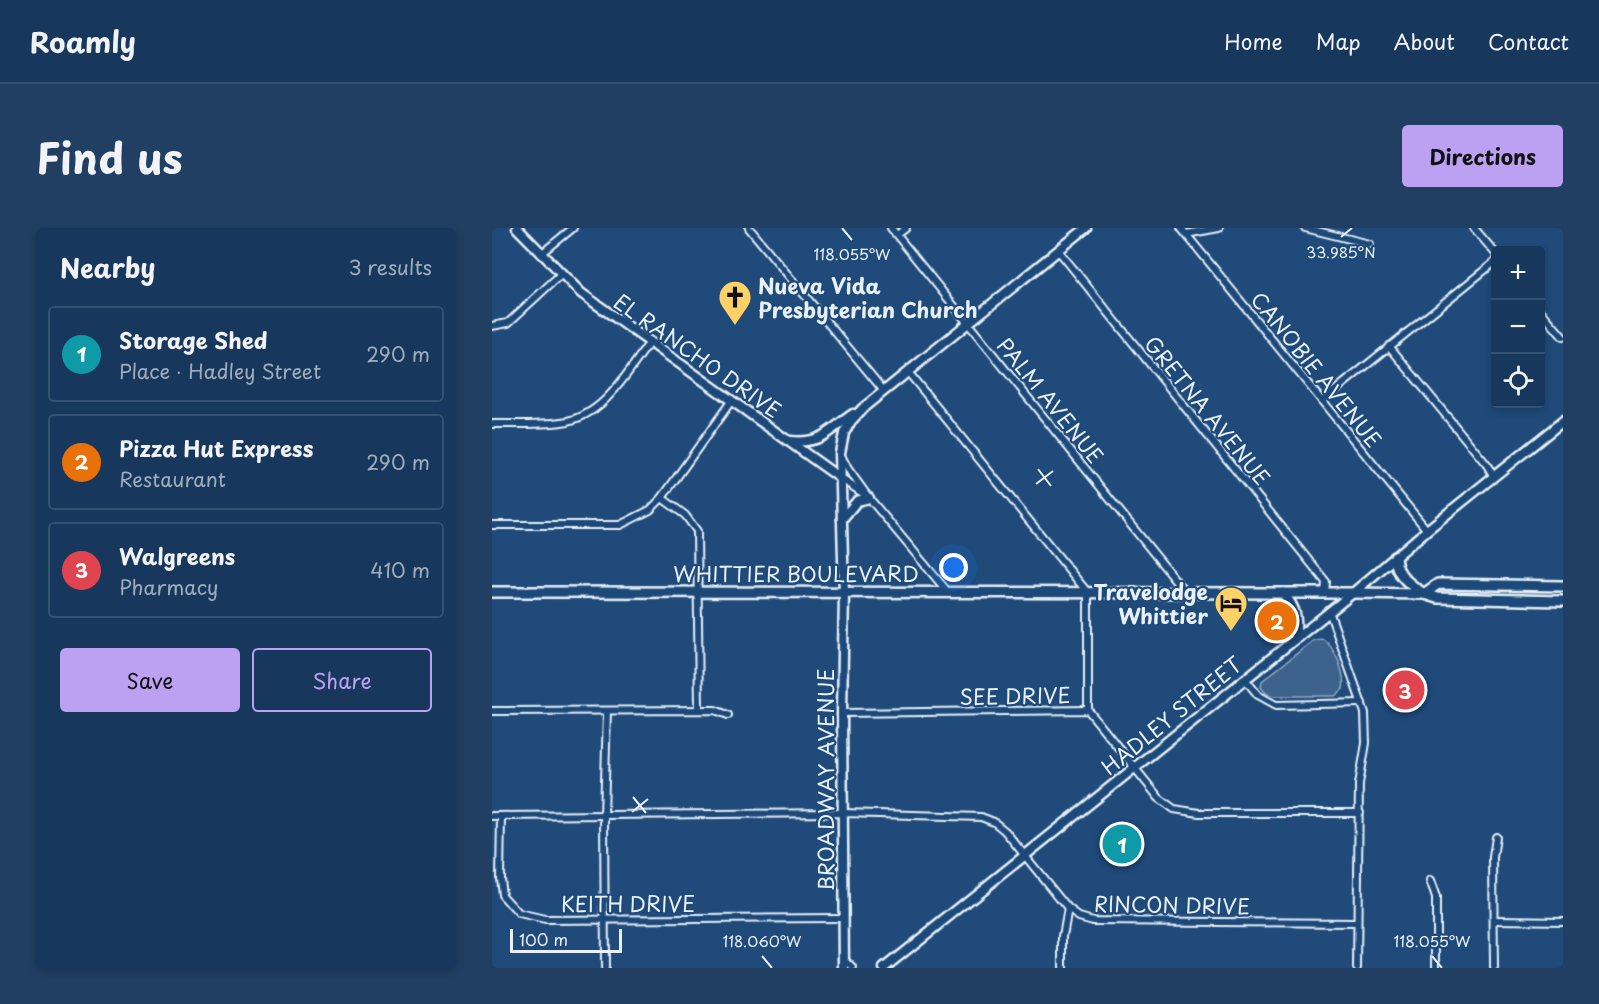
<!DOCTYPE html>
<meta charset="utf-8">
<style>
body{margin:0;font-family:"Playpen Sans",sans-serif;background:#203f62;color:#f1f3f6}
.controls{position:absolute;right:18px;top:18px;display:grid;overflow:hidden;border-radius:6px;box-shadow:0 3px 9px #0003}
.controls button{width:54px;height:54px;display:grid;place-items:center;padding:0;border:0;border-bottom:2px solid #365272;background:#17385c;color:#f1f3f6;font:30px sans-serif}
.scale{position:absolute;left:18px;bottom:15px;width:112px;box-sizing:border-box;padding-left:6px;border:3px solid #e8f1f8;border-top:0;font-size:16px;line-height:21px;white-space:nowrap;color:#e8f1f8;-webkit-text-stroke:4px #1f4a7a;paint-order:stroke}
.you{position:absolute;left:462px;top:340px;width:21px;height:21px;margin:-15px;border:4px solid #fff;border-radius:50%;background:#1a73e8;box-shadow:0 0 0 9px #1a73e833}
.badge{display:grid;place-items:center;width:39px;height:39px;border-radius:50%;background:#bca0f2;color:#fff;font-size:20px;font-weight:700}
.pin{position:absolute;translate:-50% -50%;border:3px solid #fff;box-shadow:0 2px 6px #0006}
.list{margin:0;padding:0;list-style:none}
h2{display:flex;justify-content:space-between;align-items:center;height:78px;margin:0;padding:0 24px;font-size:26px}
h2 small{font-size:20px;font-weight:400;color:#9eacbb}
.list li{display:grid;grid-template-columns:39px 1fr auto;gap:18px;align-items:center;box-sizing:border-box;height:96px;margin:0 12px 12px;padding:0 12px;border:2px solid #365272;border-radius:6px}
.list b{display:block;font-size:22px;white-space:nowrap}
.list p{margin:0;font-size:20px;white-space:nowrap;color:#9eacbb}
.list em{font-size:20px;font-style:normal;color:#9eacbb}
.actions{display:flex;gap:12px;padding:18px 24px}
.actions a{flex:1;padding:14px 0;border:2px solid #bca0f2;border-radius:6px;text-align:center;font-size:21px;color:#bca0f2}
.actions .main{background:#bca0f2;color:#111}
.icon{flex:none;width:33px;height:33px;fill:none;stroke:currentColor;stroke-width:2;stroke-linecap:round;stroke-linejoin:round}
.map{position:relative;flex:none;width:1071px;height:740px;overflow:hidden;border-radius:6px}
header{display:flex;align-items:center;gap:36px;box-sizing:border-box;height:84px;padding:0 30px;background:#17385c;border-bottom:2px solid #365272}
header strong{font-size:28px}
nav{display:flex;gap:33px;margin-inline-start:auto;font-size:21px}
.intro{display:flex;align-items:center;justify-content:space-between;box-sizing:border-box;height:144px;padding:0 36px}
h1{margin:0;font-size:42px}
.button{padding:15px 27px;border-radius:6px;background:#bca0f2;color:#111;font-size:21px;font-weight:700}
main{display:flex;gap:36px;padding:0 36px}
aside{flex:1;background:#17385c;border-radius:6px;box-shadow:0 3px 9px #0003}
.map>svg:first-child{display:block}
.green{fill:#3c628c;stroke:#92aac2;stroke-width:1.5}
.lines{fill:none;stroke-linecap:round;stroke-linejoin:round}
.street-casing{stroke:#e8f1f8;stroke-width:10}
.secondary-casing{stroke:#e8f1f8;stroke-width:13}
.primary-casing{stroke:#e8f1f8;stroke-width:14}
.street{stroke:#1f4a7a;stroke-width:6}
.secondary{stroke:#1f4a7a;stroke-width:8}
.primary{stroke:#1f4a7a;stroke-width:9}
.ticks{fill:none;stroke:#e8f1f8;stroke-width:2}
.labels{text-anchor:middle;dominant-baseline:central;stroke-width:4.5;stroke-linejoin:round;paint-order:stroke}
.poi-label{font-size:21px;font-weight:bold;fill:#e8f1f8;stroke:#1f4a7a;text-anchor:start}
.street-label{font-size:21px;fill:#e8f1f8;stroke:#1f4a7a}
.ticks-label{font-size:15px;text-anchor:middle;fill:#e8f1f8;stroke:#1f4a7a;stroke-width:4.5;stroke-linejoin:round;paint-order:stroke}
</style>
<header>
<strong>Roamly</strong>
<nav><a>Home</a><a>Map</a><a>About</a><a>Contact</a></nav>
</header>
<div class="intro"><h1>Find us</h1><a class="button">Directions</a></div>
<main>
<aside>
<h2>Nearby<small>3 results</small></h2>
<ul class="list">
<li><span class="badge" style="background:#0f9aa8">1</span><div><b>Storage Shed</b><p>Place · Hadley Street</p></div><em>290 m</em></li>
<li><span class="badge" style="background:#e8710a">2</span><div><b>Pizza Hut Express</b><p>Restaurant</p></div><em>290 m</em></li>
<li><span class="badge" style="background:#e0444e">3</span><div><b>Walgreens</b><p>Pharmacy</p></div><em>410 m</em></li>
</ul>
<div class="actions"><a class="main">Save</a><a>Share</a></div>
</aside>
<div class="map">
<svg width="1071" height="740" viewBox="0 0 1071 740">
<rect width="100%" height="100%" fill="#1f4a7a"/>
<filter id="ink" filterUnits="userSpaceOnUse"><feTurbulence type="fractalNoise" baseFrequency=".0167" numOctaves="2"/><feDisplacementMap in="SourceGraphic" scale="12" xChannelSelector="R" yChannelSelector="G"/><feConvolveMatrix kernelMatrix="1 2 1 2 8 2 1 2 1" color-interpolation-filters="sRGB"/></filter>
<g filter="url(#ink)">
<path class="green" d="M831 411C843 419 854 447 851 461L843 468H782L774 465 769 459 770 453 822 412Z"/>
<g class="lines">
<defs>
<g id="street">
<path d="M257 0 392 163"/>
<path d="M399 0 693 364"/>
<path d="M689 0 935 302"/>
<path d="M813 0 878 16"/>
<path d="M982 0 1004 26"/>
<path d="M694 6 727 0"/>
<path d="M405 7 414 0"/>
<path d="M566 22 834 354 833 365"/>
<path d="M49 26 81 0"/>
<path d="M1048 82 1071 109"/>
<path d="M0 98 16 95 69 46"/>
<path d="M897 118 995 237 1002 249"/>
<path d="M416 144 596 365V482"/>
<path d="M830 173 1004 33"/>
<path d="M0 196C23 196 47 197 70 194 112 189 135 144 158 114"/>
<path d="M349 227 356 241 377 270 455 363"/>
<path d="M348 250 375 268"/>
<path d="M170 270 193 287 205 303 207 482"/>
<path d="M0 297H128L158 282 170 270 240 172"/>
<path d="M837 383 873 485 874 515 867 556 865 740"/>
<path d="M753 451 766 467 784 477 870 475"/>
<path d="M0 483 223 482 236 487"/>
<path d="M350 485 596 482 667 570 682 581 707 585H868"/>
<path d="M0 588 352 585 489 589 502 594 513 603 576 681 587 689 601 693 865 695"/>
<path d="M9 588 8 650 10 667 27 686 53 692 351 690"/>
<path d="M938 653 944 670V740"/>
<path d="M1002 692 1071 693"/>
<path d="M352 731 361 740"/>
<path d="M113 740 112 588 115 483"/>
<path d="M571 740V708L576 681"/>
<path d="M1002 740 1001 629 1004 609"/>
</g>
<g id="secondary">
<path d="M25 0 89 65 348 250"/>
<path d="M298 213C330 216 336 203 361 186"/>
<path d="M350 291 365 273 377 270"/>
<path d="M352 740 350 485 352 365 348 225 352 205 359 193 371 180 594 0"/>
<path d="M392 740 861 365 935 302 1071 193"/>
</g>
<g id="primary">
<path d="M903 329C904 347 917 356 932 366"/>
<path d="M0 364 861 365 932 366 945 370 1071 373"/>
<path d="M791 365C804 381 805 390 803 410"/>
<path d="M932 366 946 356 1071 358"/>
</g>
</defs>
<use href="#street" class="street-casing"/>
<use href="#secondary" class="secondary-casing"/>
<use href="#primary" class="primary-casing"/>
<use href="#street" class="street"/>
<use href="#secondary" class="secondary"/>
<use href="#primary" class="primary"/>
</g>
</g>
<path class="ticks" d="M350 0 360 12M849 9 860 0M546 241 559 258M544 256 561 243M141 569 154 585M140 584 156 571M270 728 280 740M940 728 950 740"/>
<defs>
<symbol id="church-pin" viewBox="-11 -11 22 30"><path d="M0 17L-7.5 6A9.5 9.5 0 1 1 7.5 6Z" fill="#ffd166" stroke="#1f4a7a"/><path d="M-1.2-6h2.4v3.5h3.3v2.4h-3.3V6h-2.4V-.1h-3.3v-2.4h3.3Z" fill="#111"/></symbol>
<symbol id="hotel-pin" viewBox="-11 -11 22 30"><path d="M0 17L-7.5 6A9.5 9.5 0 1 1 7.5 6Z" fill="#ffd166" stroke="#1f4a7a"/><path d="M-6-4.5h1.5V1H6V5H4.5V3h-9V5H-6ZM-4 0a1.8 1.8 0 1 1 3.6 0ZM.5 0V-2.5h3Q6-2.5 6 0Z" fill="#111"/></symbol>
</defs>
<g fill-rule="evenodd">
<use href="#church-pin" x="224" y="50" width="38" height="52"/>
<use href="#hotel-pin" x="720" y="356" width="38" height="52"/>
</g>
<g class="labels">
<g class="poi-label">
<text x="266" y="57">Nueva Vida<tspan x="266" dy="24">Presbyterian Church</tspan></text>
<text x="716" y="363" text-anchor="end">Travelodge<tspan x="716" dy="24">Whittier</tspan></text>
</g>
<g class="street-label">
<text transform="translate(206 127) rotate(35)">EL RANCHO DRIVE</text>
<text transform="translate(825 141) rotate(51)">CANOBIE AVENUE</text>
<text transform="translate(559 172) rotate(51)">PALM AVENUE</text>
<text transform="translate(716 182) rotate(51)">GRETNA AVENUE</text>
<text x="304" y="345">WHITTIER BOULEVARD</text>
<text transform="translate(523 467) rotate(-1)">SEE DRIVE</text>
<text transform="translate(679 487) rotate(-39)">HADLEY STREET</text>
<text transform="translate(333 552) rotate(-90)">BROADWAY AVENUE</text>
<text x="136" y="675">KEITH DRIVE</text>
<text transform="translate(680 676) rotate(1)">RINCON DRIVE</text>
</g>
</g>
<g class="ticks-label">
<text x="849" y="30">33.985°N</text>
<text x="360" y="32">118.055°W</text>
<text x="270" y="719">118.060°W</text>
<text x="940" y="719">118.055°W</text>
</g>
</svg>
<div class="controls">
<button>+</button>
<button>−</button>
<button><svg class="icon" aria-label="locate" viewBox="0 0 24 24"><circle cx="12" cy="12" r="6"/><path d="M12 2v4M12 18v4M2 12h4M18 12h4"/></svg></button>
</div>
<div class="scale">100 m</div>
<div class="you"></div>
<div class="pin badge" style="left:630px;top:616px;background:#0f9aa8">1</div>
<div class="pin badge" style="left:785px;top:393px;background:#e8710a">2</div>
<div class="pin badge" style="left:913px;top:462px;background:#e0444e">3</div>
</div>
</main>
